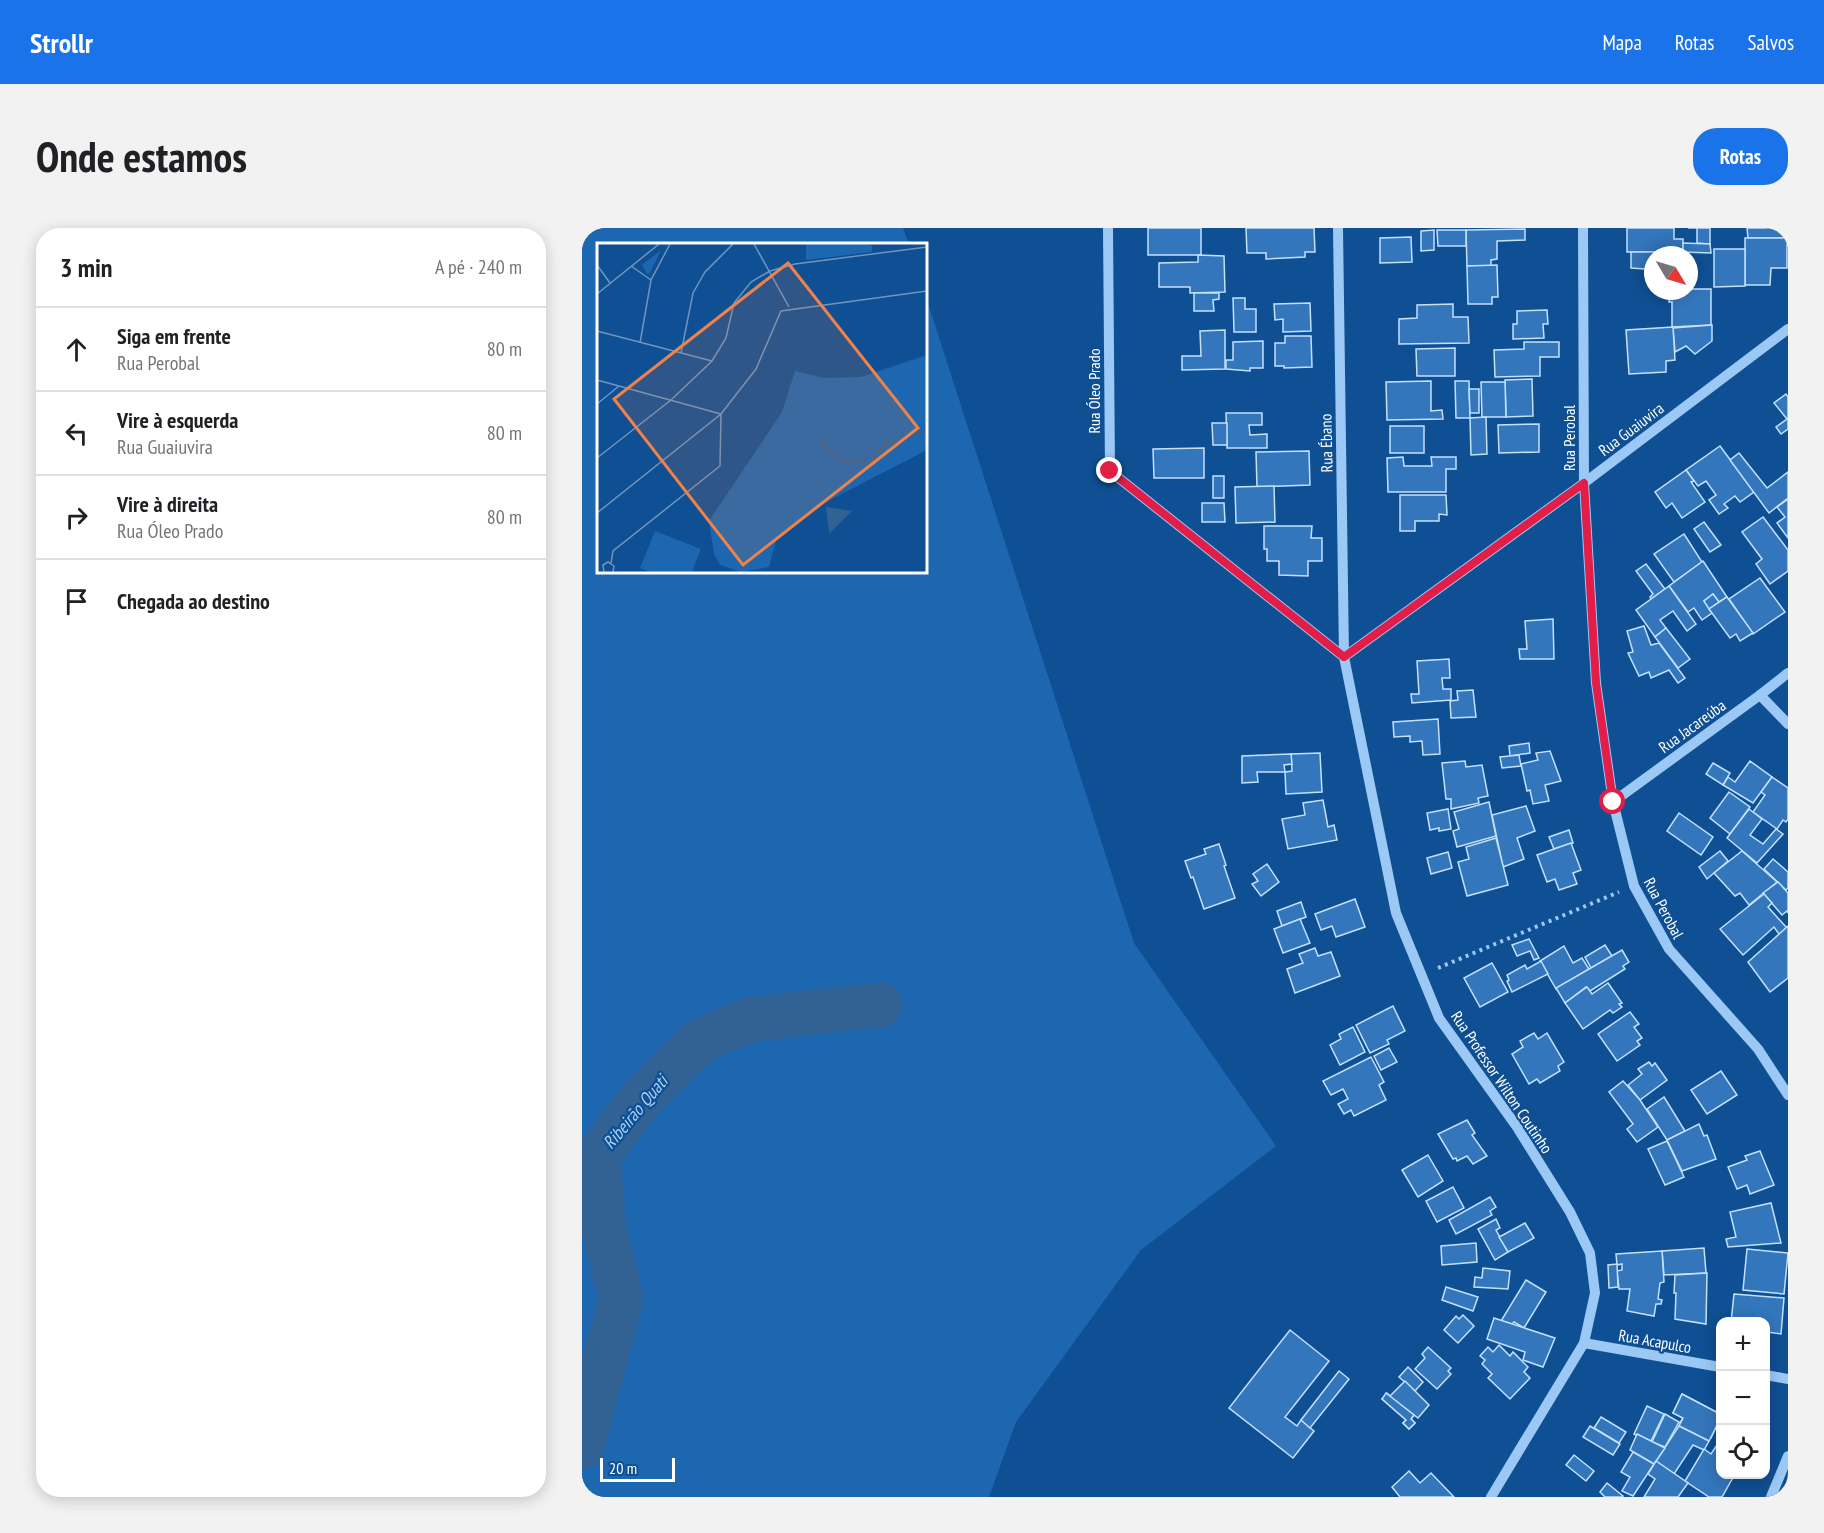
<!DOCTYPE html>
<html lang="pt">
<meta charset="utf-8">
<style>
body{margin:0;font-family:"PT Sans Narrow",sans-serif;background:#f2f2f2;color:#202124}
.controls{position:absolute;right:18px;bottom:18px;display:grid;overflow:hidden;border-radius:12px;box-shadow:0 3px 15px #0003}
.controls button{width:54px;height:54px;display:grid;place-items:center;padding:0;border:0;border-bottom:2px solid #e0e0e0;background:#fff;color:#202124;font:30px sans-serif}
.compass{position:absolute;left:1062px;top:18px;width:54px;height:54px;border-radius:50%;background:#fff;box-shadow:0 3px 15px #0003;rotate:128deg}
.scale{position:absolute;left:18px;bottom:15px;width:75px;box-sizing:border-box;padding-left:6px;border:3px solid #fff;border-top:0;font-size:16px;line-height:21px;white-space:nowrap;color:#fff;-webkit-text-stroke:4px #0f4f93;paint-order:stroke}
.stop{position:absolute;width:18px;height:18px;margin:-14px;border:4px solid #e11d48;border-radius:50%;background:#fff}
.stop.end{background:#e11d48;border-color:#fff;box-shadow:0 2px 6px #0008}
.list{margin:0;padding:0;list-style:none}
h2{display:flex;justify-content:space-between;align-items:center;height:78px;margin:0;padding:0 24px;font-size:26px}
h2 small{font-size:20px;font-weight:400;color:#757577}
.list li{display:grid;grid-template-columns:39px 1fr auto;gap:18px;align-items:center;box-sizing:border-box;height:84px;padding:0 24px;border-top:2px solid #e0e0e0}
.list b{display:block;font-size:22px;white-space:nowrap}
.list p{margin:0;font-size:20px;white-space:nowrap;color:#757577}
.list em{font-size:20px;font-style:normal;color:#757577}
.icon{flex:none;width:33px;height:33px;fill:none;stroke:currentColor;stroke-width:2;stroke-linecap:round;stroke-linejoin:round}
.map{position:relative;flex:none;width:1206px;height:1269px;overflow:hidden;border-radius:24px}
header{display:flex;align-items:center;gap:36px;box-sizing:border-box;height:84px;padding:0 30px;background:#1a73e8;color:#fff}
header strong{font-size:28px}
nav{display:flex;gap:33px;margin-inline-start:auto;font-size:21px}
.intro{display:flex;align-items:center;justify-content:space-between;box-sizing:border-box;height:144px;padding:0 36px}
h1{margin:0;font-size:42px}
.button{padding:15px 27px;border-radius:24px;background:#1a73e8;color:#fff;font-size:21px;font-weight:700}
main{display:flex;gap:36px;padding:0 36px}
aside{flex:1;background:#fff;border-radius:24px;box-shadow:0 3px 15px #0003}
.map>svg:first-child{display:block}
.green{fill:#1d67b1}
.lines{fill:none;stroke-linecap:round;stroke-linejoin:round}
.river{stroke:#326193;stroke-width:45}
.building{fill:#3376bb;stroke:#c3e1fe;stroke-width:1.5}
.path{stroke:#9bc8f4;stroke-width:4;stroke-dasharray:3 4.5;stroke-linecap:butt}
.minor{stroke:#9bc8f4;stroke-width:10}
.route{stroke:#e11d48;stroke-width:8}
.labels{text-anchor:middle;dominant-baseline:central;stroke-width:4.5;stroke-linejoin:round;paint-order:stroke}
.street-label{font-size:16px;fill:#fff;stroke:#0f4f93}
.water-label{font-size:18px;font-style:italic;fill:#a7d2fb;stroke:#0f4f93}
.inset-river{fill:none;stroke:#326193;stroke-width:3}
.inset-road{fill:none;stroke:#6f95be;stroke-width:1.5}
.view{fill:#ee8249;fill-opacity:0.15;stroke:#ee8249;stroke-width:3}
.inset-edge{fill:none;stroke:#fff;stroke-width:3}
</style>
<header>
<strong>Strollr</strong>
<nav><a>Mapa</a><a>Rotas</a><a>Salvos</a></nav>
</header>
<div class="intro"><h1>Onde estamos</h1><a class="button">Rotas</a></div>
<main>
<aside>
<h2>3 min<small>A pé · 240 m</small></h2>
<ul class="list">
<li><svg class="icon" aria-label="ahead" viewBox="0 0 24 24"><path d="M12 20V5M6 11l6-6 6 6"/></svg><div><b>Siga em frente</b><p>Rua Perobal</p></div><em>80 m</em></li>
<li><svg class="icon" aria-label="left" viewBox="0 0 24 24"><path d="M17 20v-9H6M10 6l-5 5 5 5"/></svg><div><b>Vire à esquerda</b><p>Rua Guaiuvira</p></div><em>80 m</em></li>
<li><svg class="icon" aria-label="right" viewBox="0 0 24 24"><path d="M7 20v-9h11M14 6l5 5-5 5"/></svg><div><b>Vire à direita</b><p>Rua Óleo Prado</p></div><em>80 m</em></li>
<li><svg class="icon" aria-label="arrive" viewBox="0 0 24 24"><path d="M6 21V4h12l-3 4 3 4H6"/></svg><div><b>Chegada ao destino</b></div></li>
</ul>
</aside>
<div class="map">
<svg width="1206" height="1269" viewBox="0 0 1206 1269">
<rect width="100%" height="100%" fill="#0f4f93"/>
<path class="green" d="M0 0H321L327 16H16V344H344V69L552 715 694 918 559 1022 434 1194 407 1269H0Z"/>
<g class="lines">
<path class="river" d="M0 1219 39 1071 22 999 16 928 57 873 117 813 169 791 298 777"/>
</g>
<g class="building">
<rect x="566" y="0" width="53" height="27"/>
<path d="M664 0H732L733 24H723V29L684 31V25H665Z"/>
<path d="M1045 0H1092V11H1101V24H1045Z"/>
<path d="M1106 0H1128V16L1115 15V0Z"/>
<path d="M1165 0H1205V10H1166Z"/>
<path d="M943 1V12L915 13V31L909 32V38H885L884 2Z"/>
<path d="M852 2V22L839 23V3Z"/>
<path d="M855 2H884V18H856Z"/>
<path d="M829 9 830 34 798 35V10Z"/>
<path d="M1163 10H1205V40H1189L1188 57H1163Z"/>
<path d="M1101 15 1128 16 1129 25 1101 24Z"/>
<path d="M1132 21H1163V58L1132 59Z"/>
<path d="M1049 24H1080V27H1071V46H1063V41L1049 40Z"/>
<path d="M616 27 642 28 643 64 608 65V59H577V35L616 34Z"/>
<path d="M915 37 916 69H910V76H886L885 38Z"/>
<path d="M1107 61H1129V97L1090 99V74H1087V63H1107Z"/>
<path d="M612 65H637V71L631 72 632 83H612Z"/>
<path d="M651 70H663V81H674V104H652Z"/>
<path d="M728 75 729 103 701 104V91L693 92 692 76Z"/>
<path d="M871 76V89H886L887 115 817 116V91L835 90V77Z"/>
<path d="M965 82 966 96H961L962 110 931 111V96H935V83Z"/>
<path d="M1130 97V113L1113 126 1104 118 1093 124 1091 100Z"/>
<path d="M1091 99 1093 132 1084 133V144L1047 146 1044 102Z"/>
<path d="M643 102V141L600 142V128H619L618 103Z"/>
<path d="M703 108H729L730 139 702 140V138H693V115H703Z"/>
<path d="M681 113V140H668V143L644 141V132H651V114Z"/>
<path d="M942 114H977V129H958V148L913 149 912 122 942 121Z"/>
<path d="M873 120V148H835L834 121Z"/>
<path d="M950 151 951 188 924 189 923 152Z"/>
<path d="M849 153V183L860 182 861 191 805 192 804 154Z"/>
<path d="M873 153H887L888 190H874Z"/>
<path d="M899 154H923L924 189H900Z"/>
<path d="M887 161H897V185H888Z"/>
<path d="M1204 166 1206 169V201L1199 206 1194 199 1205 191 1192 175Z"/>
<path d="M644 185H680V197H667L668 207 685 206V220H645Z"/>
<path d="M904 189 905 226 889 227 888 190Z"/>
<path d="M630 195H645V217H631Z"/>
<path d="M957 196V224L917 225 916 197Z"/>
<rect x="808" y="198" width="34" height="27"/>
<path d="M1138 218 1172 264 1158 274 1153 268 1142 276 1146 280 1137 286 1127 272 1134 267 1124 253 1116 258 1104 242Z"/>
<path d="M622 220V250H572L571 221Z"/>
<path d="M727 223 728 257 675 259 674 224Z"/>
<path d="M1157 225 1185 260 1206 244V270L1187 285 1148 232Z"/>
<path d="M821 229 822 238H850L849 229H874V241H864V264H806L805 230Z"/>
<path d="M1104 242 1112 253 1109 254 1123 274 1100 290 1090 275 1084 280 1073 264Z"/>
<rect x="631" y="248" width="11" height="22"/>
<path d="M692 258 693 294 654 295 653 259Z"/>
<path d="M818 267H864L865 287 857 286V293H833V303H818Z"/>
<path d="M1206 271V310L1195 295 1203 289 1195 279Z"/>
<path d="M620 275H642L643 294H620Z"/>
<path d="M1181 289 1206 322V343L1188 356 1174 336 1180 331 1160 304Z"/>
<path d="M1122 294 1139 317 1128 324 1112 301Z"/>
<path d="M682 298H730L729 310H740V333H726V348L697 347V333H685V321H682Z"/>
<path d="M1102 306 1120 334 1092 354 1072 326Z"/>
<path d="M1121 333 1145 369 1137 374 1131 366 1122 373 1130 385 1120 392 1112 380 1106 384 1087 358Z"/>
<path d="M1064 336 1083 361 1069 371 1068 369 1071 366 1054 343Z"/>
<path d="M1178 350 1203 384 1171 406 1147 371Z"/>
<path d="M1087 358 1114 396 1105 403 1091 383 1078 392 1084 400 1073 409 1054 382Z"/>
<path d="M1131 366 1137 374 1127 381 1122 373Z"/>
<path d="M1145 369 1171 405 1158 413 1154 406 1148 410 1127 381Z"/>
<path d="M971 391 972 431H938L937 421H945L943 393Z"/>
<path d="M1062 398 1069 417 1077 415 1103 450 1096 455 1087 442 1069 450 1067 444 1057 448 1046 425 1051 424 1045 403Z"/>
<path d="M1084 400 1108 431 1096 440 1073 409Z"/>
<path d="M867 431 868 450H860L861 461H869V472L830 475 829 466H837L835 433Z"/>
<path d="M891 462 894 489 869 490 868 473 876 472 875 463Z"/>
<path d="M856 491 858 526 841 527 840 513 828 514V508L812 509 811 494Z"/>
<path d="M947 515 948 525 928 528 927 518Z"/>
<path d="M968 523 979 553 963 557 967 573 951 576 948 562 945 563 939 536 956 532 954 525Z"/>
<path d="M738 525 740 564 704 566 703 544 710 543 709 526Z"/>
<path d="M709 526 710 536 702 537 703 544H675L676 554 660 555V528Z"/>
<path d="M937 527 939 538 920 540 918 529Z"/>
<path d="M883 533 884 539 900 537 906 568 896 570 897 575 869 581V571H864L860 535Z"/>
<path d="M1168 533 1190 549 1171 575 1141 557 1146 549 1153 554Z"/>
<path d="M1131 535 1148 545 1141 557 1124 546Z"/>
<path d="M1190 549 1206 560V591L1204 594 1201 592 1195 601 1171 584 1183 567 1179 564Z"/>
<path d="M1147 564 1168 579 1148 606 1128 590Z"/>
<path d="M741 572 746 599 752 597 755 612 706 621 700 591 723 587 721 575Z"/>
<path d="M907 574 914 608 875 619 871 603 877 601 872 584Z"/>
<path d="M944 578 953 603 935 610 942 631 921 639 910 587Z"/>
<path d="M866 581 869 601 857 603V600L848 602 845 585Z"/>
<path d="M1167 581 1180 591 1168 607 1181 616 1194 601 1201 606 1175 635 1145 610Z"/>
<path d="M1097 585 1131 609 1119 627 1085 603Z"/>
<path d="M987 602 991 615 972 621 967 609Z"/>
<path d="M914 610 926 657 885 668 876 634 887 631 884 619Z"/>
<path d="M989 615 999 642 991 645 995 656 977 662 973 651 965 654 955 627Z"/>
<path d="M637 616 644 637 642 638 653 670 622 681 611 649 609 650 603 633 624 626 622 621Z"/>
<path d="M1138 623 1146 633 1125 651 1117 639Z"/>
<path d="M1160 623 1195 654 1167 677 1158 665 1153 668 1132 645Z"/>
<path d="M866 624 870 640 849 646 845 630Z"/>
<path d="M1191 631 1206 644V660L1204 662 1182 641Z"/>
<path d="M685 636 697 654 679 668 670 656 676 653 671 646Z"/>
<path d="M1196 654 1206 665V685L1205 683 1200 687 1181 665Z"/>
<path d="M1182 666 1190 675 1186 679 1205 700 1197 706 1192 699 1161 727 1138 701Z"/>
<path d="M773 671 783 699 754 709 750 698 739 702 733 686Z"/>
<path d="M719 674 724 689 700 698 695 683Z"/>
<path d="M718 691 728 715 701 725 692 701Z"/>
<path d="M1206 698V750L1188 764 1166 734Z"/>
<path d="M947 711 957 730 952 732 948 723 935 728 930 717Z"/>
<path d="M1023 717 1030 728 1009 740 1003 729Z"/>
<path d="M982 718 991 735 1000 730 1007 741 974 761 958 733Z"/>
<path d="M733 720 736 728 749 724 758 748 713 765 705 741 721 735 717 726Z"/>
<path d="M1040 722 1047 734 1041 738 1043 741 1008 763 1004 759 983 775 974 760Z"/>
<path d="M959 733 966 746 930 764 925 753 927 752 925 747 943 737 945 741Z"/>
<path d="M910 735 926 764 898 779 882 750Z"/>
<path d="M1026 755 1040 775 1037 776 1040 779 1031 785 1028 782 1001 801 983 775 1005 759 1010 766Z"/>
<path d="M811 778 823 803 805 812 807 816 788 825 774 797Z"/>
<path d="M1048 784 1057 796 1052 799 1060 810 1055 813 1058 817 1035 833 1016 806Z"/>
<path d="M771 799 783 824 758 837 748 817 759 811 757 806Z"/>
<path d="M952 805 956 811 965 805 982 834 976 838 978 843 958 855 955 851 947 856 930 826 941 819 938 813Z"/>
<path d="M807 820 815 834 799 842 792 828Z"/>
<path d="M789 829 802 854 797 857 804 872 772 888 769 882 762 886 756 876 766 871 761 861 749 867 741 853Z"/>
<path d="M1067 834 1070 838 1073 835 1085 852 1058 872 1046 857 1060 846 1056 841Z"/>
<path d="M1139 843 1155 867 1125 886 1109 862Z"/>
<path d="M1041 853 1058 872 1076 899 1055 914 1045 901 1051 896 1027 864Z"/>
<path d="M1082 869 1103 903 1085 912 1065 881Z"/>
<path d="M885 892 893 905 890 907 905 928 891 936 885 928 875 933 874 930 871 931 856 906Z"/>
<path d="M1117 896 1122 908 1125 907 1134 931 1100 943 1085 912Z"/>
<path d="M1085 913 1102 949 1083 957 1066 921Z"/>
<path d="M1178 923 1192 957 1168 966 1165 957 1155 961 1146 939 1165 932 1163 928Z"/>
<path d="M846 927 861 953 836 969 820 942Z"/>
<path d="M871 959 882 980 855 994 844 973Z"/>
<path d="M908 969 914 979 908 983 910 987 874 1006 867 992Z"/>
<path d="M1189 975 1199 1015 1146 1019 1144 1011 1154 1009 1148 984Z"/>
<path d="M914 991 918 1000 914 1002 926 1024 913 1032 896 1001Z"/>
<path d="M943 995 952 1010 926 1024 917 1009Z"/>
<path d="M894 1015 895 1034 860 1037 859 1018Z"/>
<path d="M1122 1020 1124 1045 1082 1047 1080 1023Z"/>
<path d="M1165 1021 1206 1025 1202 1066 1161 1062Z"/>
<path d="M1080 1023 1082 1054 1078 1055 1076 1071 1080 1072 1079 1076H1074L1072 1088 1045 1083 1048 1061H1037L1035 1043 1040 1042V1036L1035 1037 1034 1026Z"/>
<path d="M1035 1036 1036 1059 1027 1060 1026 1037Z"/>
<path d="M901 1040 928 1043 926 1061 892 1059 893 1049 900 1050Z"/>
<path d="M1125 1045 1124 1096 1093 1091 1094 1065H1092L1093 1047Z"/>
<path d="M944 1052 964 1064 942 1100 932 1094 930 1096 919 1093Z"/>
<path d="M864 1059 896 1069 891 1083 860 1072Z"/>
<path d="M1152 1066 1202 1070 1199 1106 1185 1104 1184 1109V1094H1149Z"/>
<path d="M881 1087 892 1098 876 1115 862 1102 874 1088 877 1091Z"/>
<path d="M912 1090 973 1110 961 1139 941 1132 943 1124 905 1111Z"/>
<path d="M708 1102 747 1133 703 1189 715 1198 719 1192 732 1203 711 1230 647 1180Z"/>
<path d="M917 1117 928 1128 931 1124 946 1139 942 1144 948 1150 928 1171 906 1150 910 1146 900 1136 903 1132 898 1128 906 1119 911 1124Z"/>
<path d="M846 1119 869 1140 866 1143 869 1146 855 1161 833 1141 843 1130 840 1126Z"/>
<path d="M826 1139 841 1154 833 1163 817 1149Z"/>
<path d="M757 1143 767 1151 728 1200 719 1192Z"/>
<path d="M823 1153 847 1177 836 1190 832 1187 829 1191 833 1195 827 1201 821 1195 824 1192 800 1171 805 1165 808 1168Z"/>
<path d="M804 1165 832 1187 829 1191 833 1195 827 1201 821 1195 824 1192 800 1171Z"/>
<path d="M1100 1166 1138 1186V1191L1129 1210 1098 1195 1101 1190 1091 1185Z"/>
<path d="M1100 1166 1138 1186V1191L1127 1213 1097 1198 1101 1190 1091 1185Z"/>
<path d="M1065 1178 1082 1186 1069 1213 1052 1206Z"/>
<path d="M1083 1186 1097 1194 1083 1219 1070 1214Z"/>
<path d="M1019 1189 1044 1204 1037 1215 1012 1200Z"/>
<path d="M1008 1198 1038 1216 1031 1227 1001 1209Z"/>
<path d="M1097 1198 1127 1213 1122 1222 1111 1217 1092 1246 1074 1233Z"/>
<path d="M1055 1206 1083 1220 1072 1236 1048 1222Z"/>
<path d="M1135 1217 1138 1218V1246H1153L1140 1269H1127L1103 1253 1122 1221 1129 1226Z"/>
<path d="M1051 1224 1072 1236 1051 1268 1040 1263 1048 1249 1039 1244Z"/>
<path d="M992 1227 1012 1243 1004 1253 984 1237Z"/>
<path d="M1074 1233 1106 1255 1096 1269H1062L1073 1251 1066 1246Z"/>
<path d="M827 1243 838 1255 849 1245 872 1269H818L810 1259Z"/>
<path d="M1025 1255 1041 1268 1040 1269H1023L1018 1264Z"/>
</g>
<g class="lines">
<path class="path" d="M856 740 1037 664"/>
<g class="minor">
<path d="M526 0 528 243 762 429"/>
<path d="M756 0 762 429 814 685 857 790 935 899 988 984 1008 1025 1013 1065 1002 1115 909 1269"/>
<path d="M1001 0 1002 255 1014 455 1031 574 1052 658 1087 721 1176 821 1206 867"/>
<path d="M762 429 1002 255 1206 101"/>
<path d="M1178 467 1206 496"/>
<path d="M1031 574 1178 467 1206 445"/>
<path d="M1002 1115 1138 1139"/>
<path d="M1184 1147 1206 1151"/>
<path d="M1189 1269 1206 1228"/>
</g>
</g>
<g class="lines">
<path class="route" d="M528 243 762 429 1002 255 1014 455 1031 574"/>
</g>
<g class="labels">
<g class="street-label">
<text transform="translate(512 163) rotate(-90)">Rua Óleo Prado</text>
<text transform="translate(1049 201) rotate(-37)">Rua Guaiuvira</text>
<text transform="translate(987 210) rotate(-90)">Rua Perobal</text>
<text transform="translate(744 215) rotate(-91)">Rua Ébano</text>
<text transform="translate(1110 498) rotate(-36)">Rua Jacareúba</text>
<text transform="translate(1082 680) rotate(62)">Rua Perobal</text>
<text transform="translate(920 854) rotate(56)">Rua Professor Wilton Coutinho</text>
<text transform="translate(1073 1113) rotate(10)">Rua Acapulco</text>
</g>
<g class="water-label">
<text transform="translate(53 884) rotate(-50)">Ribeirão Quati</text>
</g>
</g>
<g transform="translate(15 15)">
<rect width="330" height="330" fill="#0f4f93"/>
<path d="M209 1H271L275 3V9L209 17ZM64 7 53 30 50 31 45 22ZM330 112V207L231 258 179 297 172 324 144 329 123 322 117 311 112 278 185 169 198 128 227 135 264 134ZM58 288 104 306 95 329H53L43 325Z" fill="#1d67b1"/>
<path d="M229 264 255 268 232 291Z" fill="#326193"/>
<path class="inset-river" d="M221 197 246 218 272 220 289 201 330 188"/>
<path class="inset-road" d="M157 1 192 64M0 22 13 40M34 23 54 37M0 51 62 1M0 88 115 118M43 100 54 37 73 1M84 110 96 50 108 29 136 1M0 137 124 171M0 161 22 143M0 215 74 157 115 118 129 95 137 60 154 39 173 28 198 21 330 4M0 270 124 171 159 126 184 68 330 48M14 320 16 308 123 223 124 171M7 329 6 322 11 319 17 323 16 329"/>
<path class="view" d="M191 20 321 185 146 322 17 156Z"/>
<rect width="330" height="330" class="inset-edge"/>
</g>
</svg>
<div class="controls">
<button>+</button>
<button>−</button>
<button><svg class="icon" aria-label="locate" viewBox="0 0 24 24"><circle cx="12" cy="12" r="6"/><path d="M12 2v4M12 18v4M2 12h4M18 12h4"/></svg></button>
</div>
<svg class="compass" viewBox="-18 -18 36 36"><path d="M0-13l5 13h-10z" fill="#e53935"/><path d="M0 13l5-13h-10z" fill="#757577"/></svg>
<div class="scale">20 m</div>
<div class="stop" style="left:1031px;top:574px"></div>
<div class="stop end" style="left:528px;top:243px"></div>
</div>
</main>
